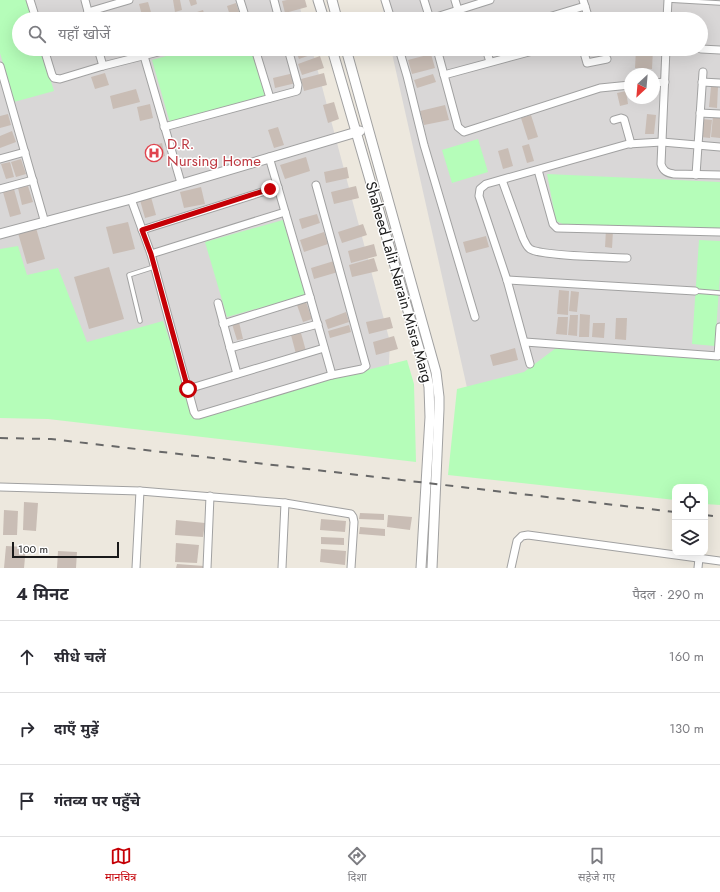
<!DOCTYPE html>
<html lang="hi">
<meta charset="utf-8">
<style>
body{margin:0;font-family:Jost,"Noto Sans Devanagari",sans-serif;background:#f2f2f3;color:#2b2b33}
.controls{position:absolute;right:12px;bottom:12px;display:grid;overflow:hidden;border-radius:8px;box-shadow:0 4px 16px #0002}
.controls button{width:36px;height:36px;display:grid;place-items:center;padding:0;border:0;border-bottom:1px solid #e1e1e2;background:#fff;color:#2b2b33;font:20px sans-serif}
.compass{position:absolute;left:624px;top:68px;width:36px;height:36px;border-radius:50%;background:#fff;box-shadow:0 4px 16px #0002;rotate:206deg}
.scale{position:absolute;left:12px;bottom:10px;width:107px;box-sizing:border-box;padding-left:4px;border:2px solid #1a1a1a;border-top:0;font-size:11px;line-height:14px;white-space:nowrap;color:#1a1a1a;-webkit-text-stroke:3px #fff;paint-order:stroke}
.stop{position:absolute;width:12px;height:12px;margin:-9px;border:3px solid #c50006;border-radius:50%;background:#fff}
.stop.end{background:#c50006;border-color:#fff;box-shadow:0 1px 4px #0008}
.list{margin:0;padding:0;list-style:none}
h2{display:flex;justify-content:space-between;align-items:center;height:52px;margin:0;padding:0 16px;font-size:17px}
h2 small{font-size:13px;font-weight:400;color:#7c7c81}
.list li{display:grid;grid-template-columns:26px 1fr auto;gap:12px;align-items:center;box-sizing:border-box;height:72px;padding:0 16px;border-top:1px solid #e1e1e2}
.list b{display:block;font-size:15px;white-space:nowrap}
.list em{font-size:13px;font-style:normal;color:#7c7c81}
.icon{flex:none;width:22px;height:22px;fill:none;stroke:currentColor;stroke-width:2;stroke-linecap:round;stroke-linejoin:round}
.map{position:relative;flex:none;width:720px;height:568px;overflow:hidden}
.search{position:absolute;background:#fff;box-shadow:0 4px 16px #0002;left:12px;right:12px;top:12px;height:44px;display:flex;align-items:center;gap:10px;box-sizing:border-box;padding:0 14px;border-radius:22px;color:#7c7c81;font-size:15px}
.sheet{height:268px;background:#fff}
nav{display:flex;justify-content:space-around;align-items:center;box-sizing:border-box;height:56px;border-top:1px solid #e1e1e2;background:#fff;font-size:11px;color:#7c7c81}
nav a{display:grid;justify-items:center;gap:2px}
nav .on{color:#c50006}
.map>svg:first-child{display:block}
.residential{fill:#d9d7d7;fill-rule:evenodd}
.park{fill:#b5fdb9}
.building{fill:#c9bdb5}
.lines{fill:none;stroke-linecap:round;stroke-linejoin:round}
.service-casing{stroke:#a1a1a1;stroke-width:5.5}
.minor-casing{stroke:#a1a1a1;stroke-width:9}
.tertiary-casing{stroke:#a1a1a1;stroke-width:11}
.service{stroke:#fff;stroke-width:3.5}
.minor{stroke:#fff;stroke-width:7}
.tertiary{stroke:#fff;stroke-width:9}
.rail{stroke:#686868;stroke-width:2;stroke-dasharray:8 8;stroke-linecap:butt}
.route{stroke:#c50006;stroke-width:5}
.labels{text-anchor:middle;dominant-baseline:central;stroke-width:3;stroke-linejoin:round;paint-order:stroke}
.health-label{font-size:15px;fill:#be3a42;stroke:#fff;text-anchor:start}
.street-label{font-size:15px;fill:#1a1a1a;stroke:#fff}
</style>
<div class="map">
<svg width="720" height="568" viewBox="0 0 720 568">
<rect width="100%" height="100%" fill="#ede8de"/>
<g class="residential">
<path d="M0 0H298L303 19H19V49H312L390 342 385 444 0 409Z"/>
<path d="M381 0H720V385L470 401 391 49H701V19H385ZM630 74H654V98H630Z"/>
</g>
<g class="park">
<path d="M0 0H27L33 19H19V49H41L54 91 14 102 0 53Z"/>
<path d="M191 49H251L265 96 170 123 152 60Z"/>
<path d="M478 139 488 172 452 183 442 150Z"/>
<path d="M547 174 720 182V229L565 225 556 221Z"/>
<path d="M283 220 305 295 227 317 205 242Z"/>
<path d="M699 240 720 241V274L715 346 692 344Z"/>
<path d="M18 246 27 275 58 268 87 342 163 321 195 413 407 360 414 384 416 462 48 419 0 418V249Z"/>
<path d="M556 348 720 359V505L705 504V487H675V500L448 475 457 389 524 372Z"/>
</g>
<g class="building">
<path d="M173 0H180L182 10 175 12Z"/>
<path d="M189 0H196L197 4 191 6Z"/>
<path d="M287 0H305L307 7 285 13 282 1Z"/>
<path d="M148 2 153 19H143L139 4Z"/>
<path d="M236 3 241 18 231 19 227 6Z"/>
<path d="M203 10 206 19H199L197 12Z"/>
<path d="M113 49H119L120 53 115 54Z"/>
<path d="M302 49H318L319 52 299 59 296 51Z"/>
<path d="M406 49H429L430 51 408 56Z"/>
<path d="M636 49H653L652 69 635 68Z"/>
<path d="M431 54 435 68 412 74 408 60Z"/>
<path d="M320 56 324 68 302 75 298 64Z"/>
<path d="M105 73 109 85 95 89 91 77Z"/>
<path d="M294 73 296 83 275 88 273 78Z"/>
<path d="M324 73 327 85 304 91 301 79Z"/>
<path d="M433 74 436 82 417 88 414 80Z"/>
<path d="M711 87H718L717 108 709 107Z"/>
<path d="M136 89 140 102 113 109 110 96Z"/>
<path d="M626 91 628 104 620 106 617 93Z"/>
<path d="M334 102 339 119 328 123 323 105Z"/>
<path d="M150 104 153 118 140 121 137 107Z"/>
<path d="M445 105 449 120 424 125 420 111Z"/>
<path d="M8 114 11 125 0 128V116Z"/>
<path d="M647 114 656 115 654 134H645Z"/>
<path d="M531 115 538 137 528 140 521 118Z"/>
<path d="M713 116 720 117V138L711 137Z"/>
<path d="M702 119 712 120 710 138 701 137Z"/>
<path d="M278 127 284 145 274 148 268 130Z"/>
<path d="M12 131 16 142 0 148V136Z"/>
<path d="M162 143 165 156 151 159 148 147Z"/>
<path d="M529 144 534 161 527 163 522 146Z"/>
<path d="M508 148 513 166 503 169 498 151Z"/>
<path d="M306 157 310 171 285 179 280 165Z"/>
<path d="M21 159 26 174 16 177 11 162Z"/>
<path d="M10 162 14 177 6 179 1 164Z"/>
<path d="M347 167 349 178 326 183 324 172Z"/>
<path d="M28 186 33 202 22 205 18 188Z"/>
<path d="M356 186 359 198 334 204 331 192Z"/>
<path d="M201 187 205 204 184 208 180 192Z"/>
<path d="M14 189 21 214 10 217 3 192Z"/>
<path d="M151 197 156 215 145 218 140 200Z"/>
<path d="M317 214 320 223 302 229 299 219Z"/>
<path d="M128 222 135 249 113 254 106 227Z"/>
<path d="M363 224 367 235 342 243 338 232Z"/>
<path d="M36 228 45 259 27 264 18 233Z"/>
<path d="M606 230 613 231 612 248 605 247Z"/>
<path d="M324 232 328 244 304 252 300 240Z"/>
<path d="M486 236 489 247 466 253 463 242Z"/>
<path d="M374 244 377 256 351 263 348 251Z"/>
<path d="M374 258 378 271 352 277 349 265Z"/>
<path d="M334 261 338 272 314 279 311 268Z"/>
<path d="M109 267 124 319 89 329 74 277Z"/>
<path d="M559 290 569 291 568 315 557 314Z"/>
<path d="M571 291 579 292 577 312 569 311Z"/>
<path d="M306 302 312 319 303 322 297 305Z"/>
<path d="M346 312 349 322 328 329 325 320Z"/>
<path d="M580 314 590 315 589 337H579Z"/>
<path d="M570 315H578L577 336 568 335Z"/>
<path d="M390 317 393 328 369 334 366 322Z"/>
<path d="M558 317H568L567 335 556 334Z"/>
<path d="M616 318H627L626 340 615 339Z"/>
<path d="M239 322 243 339 237 340 232 324Z"/>
<path d="M593 323H605L604 338 592 337Z"/>
<path d="M349 325 351 332 330 338 328 331Z"/>
<path d="M301 333 306 351 296 354 291 335Z"/>
<path d="M394 336 398 349 376 355 373 342Z"/>
<path d="M515 348 518 360 493 366 490 355Z"/>
<path d="M24 502 38 503 36 531 23 530Z"/>
<path d="M4 510 18 511 17 535H3Z"/>
<path d="M360 513 384 514V520L359 519Z"/>
<path d="M388 515 412 517 410 530 387 527Z"/>
<path d="M321 519 346 521 345 532 320 530Z"/>
<path d="M176 520 205 523 203 537 175 535Z"/>
<path d="M360 527 385 529V536L359 534Z"/>
<path d="M321 537 344 538V545L321 544Z"/>
<path d="M176 543 199 545 197 563 175 562Z"/>
<path d="M6 546 26 547 24 568H4Z"/>
<path d="M321 549 346 551 345 565 320 562Z"/>
<path d="M58 551 77 552 76 568H57Z"/>
<path d="M177 564 204 566V568H176Z"/>
</g>
<g class="lines">
<defs>
<g id="service">
<path d="M668 0 720 3"/>
<path d="M695 291 720 293"/>
<path d="M140 321 129 275 154 267"/>
</g>
<g id="minor">
<path d="M30 0 36 19"/>
<path d="M85 0 90 19"/>
<path d="M240 0 246 19"/>
<path d="M274 0 279 19"/>
<path d="M385 0 391 19"/>
<path d="M424 0 430 19 490 0"/>
<path d="M455 0 458 10"/>
<path d="M583 0 589 19"/>
<path d="M88 12 129 0"/>
<path d="M542 19 585 6"/>
<path d="M667 19 668 0"/>
<path d="M44 49 52 75 54 78 60 79 103 66 170 49"/>
<path d="M98 49 103 66"/>
<path d="M255 49 270 98"/>
<path d="M399 49 407 76 424 145 475 317"/>
<path d="M437 49 458 127 464 132 600 88 630 85"/>
<path d="M486 49 490 62"/>
<path d="M583 49 587 63 607 59"/>
<path d="M666 49 661 164C663 171 667 173 674 174L720 175"/>
<path d="M701 49 720 50"/>
<path d="M144 56 181 183"/>
<path d="M0 66 45 223"/>
<path d="M444 75 540 49"/>
<path d="M702 82 720 83"/>
<path d="M654 83 665 82"/>
<path d="M700 113 720 114"/>
<path d="M614 120 621 118 624 119 631 144"/>
<path d="M164 127 297 91 298 85 288 49"/>
<path d="M269 157 310 297 332 375"/>
<path d="M0 159 25 152"/>
<path d="M538 170 553 224 557 228 720 232"/>
<path d="M696 175 703 72"/>
<path d="M502 180 523 238C525 242 526 246 530 249 541 256 609 257 627 258"/>
<path d="M0 189 33 180"/>
<path d="M131 199 151 254 194 412 196 415H199L332 375 362 369 366 366 316 185"/>
<path d="M142 230 278 187"/>
<path d="M151 254 285 212"/>
<path d="M507 280 695 291"/>
<path d="M218 303 237 374"/>
<path d="M223 324 310 297"/>
<path d="M525 342 718 356 720 327"/>
<path d="M230 348 318 324"/>
<path d="M530 364 507 280 479 196 480 189 486 184 628 144 662 142 720 147"/>
<path d="M188 389 324 348"/>
<path d="M0 487 140 491 285 503 282 568"/>
<path d="M285 503 351 514 353 517 354 522 351 568"/>
<path d="M136 568 140 491"/>
<path d="M207 568 210 496"/>
<path d="M511 568 517 541 522 536 528 535 720 561"/>
<path d="M698 568 699 558"/>
</g>
<g id="tertiary">
<path d="M318 0 324 19"/>
<path d="M332 0 337 19"/>
<path d="M332 49 426 373 429 387 430 417 421 568"/>
<path d="M346 49 436 372 439 397V409L432 568"/>
<path d="M0 234 131 199 360 131"/>
</g>
</defs>
<use href="#service" class="service-casing"/>
<use href="#minor" class="minor-casing"/>
<use href="#tertiary" class="tertiary-casing"/>
<use href="#service" class="service"/>
<use href="#minor" class="minor"/>
<use href="#tertiary" class="tertiary"/>
<g class="rail">
<path d="M0 438 51 439 675 512"/>
<path d="M705 515 720 517"/>
</g>
</g>
<g class="lines">
<path class="route" d="M188 389 151 254 142 230 270 189"/>
</g>
<defs>
<symbol id="hospital-ring" viewBox="-11 -11 22 22"><circle r="9.5" fill="#fff" stroke="#e0444e" stroke-width="1.5"/><path d="M-5-5h3v3.5h4V-5h3V5h-3V1.5h-4V5h-3Z" fill="#e0444e"/></symbol>
</defs>
<g fill-rule="evenodd">
<use href="#hospital-ring" x="144" y="143" width="20" height="20"/>
</g>
<g class="labels">
<g class="health-label">
<text x="167" y="144">D.R.<tspan x="167" dy="17">Nursing Home</tspan></text>
</g>
<g class="street-label">
<text transform="translate(399 282) rotate(74)">Shaheed Lalit Narain Misra Marg</text>
</g>
</g>
</svg>
<div class="controls">
<button><svg class="icon" aria-label="locate" viewBox="0 0 24 24"><circle cx="12" cy="12" r="6"/><path d="M12 2v4M12 18v4M2 12h4M18 12h4"/></svg></button>
<button><svg class="icon" aria-label="layers" viewBox="0 0 24 24"><path d="M12 4l9 5-9 5-9-5zM3 14l9 5 9-5"/></svg></button>
</div>
<svg class="compass" viewBox="-18 -18 36 36"><path d="M0-13l5 13h-10z" fill="#e53935"/><path d="M0 13l5-13h-10z" fill="#7c7c81"/></svg>
<div class="scale">100 m</div>
<div class="stop" style="left:188px;top:389px"></div>
<div class="stop end" style="left:270px;top:189px"></div>
<div class="search"><svg class="icon" aria-label="search" viewBox="0 0 24 24"><circle cx="10" cy="10" r="6"/><path d="M15 15l6 6"/></svg>यहाँ खोजें</div>
</div>
<section class="sheet">
<h2>4 मिनट<small>पैदल · 290 m</small></h2>
<ul class="list">
<li><svg class="icon" aria-label="ahead" viewBox="0 0 24 24"><path d="M12 20V5M6 11l6-6 6 6"/></svg><div><b>सीधे चलें</b></div><em>160 m</em></li>
<li><svg class="icon" aria-label="right" viewBox="0 0 24 24"><path d="M7 20v-9h11M14 6l5 5-5 5"/></svg><div><b>दाएँ मुड़ें</b></div><em>130 m</em></li>
<li><svg class="icon" aria-label="arrive" viewBox="0 0 24 24"><path d="M6 21V4h12l-3 4 3 4H6"/></svg><div><b>गंतव्य पर पहुँचे</b></div></li>
</ul>
</section>
<nav>
<a class="on"><svg class="icon" aria-label="map" viewBox="0 0 24 24"><path d="M3 6l6-2 6 2 6-2v14l-6 2-6-2-6 2zM9 4v14M15 6v14"/></svg>मानचित्र</a>
<a><svg class="icon" aria-label="directions" viewBox="0 0 24 24"><path d="M12 3l9 9-9 9-9-9zM9 14v-3h6M13 9l2 2-2 2"/></svg>दिशा</a>
<a><svg class="icon" aria-label="saved" viewBox="0 0 24 24"><path d="M7 4h10v16l-5-4-5 4z"/></svg>सहेजे गए</a>
</nav>
